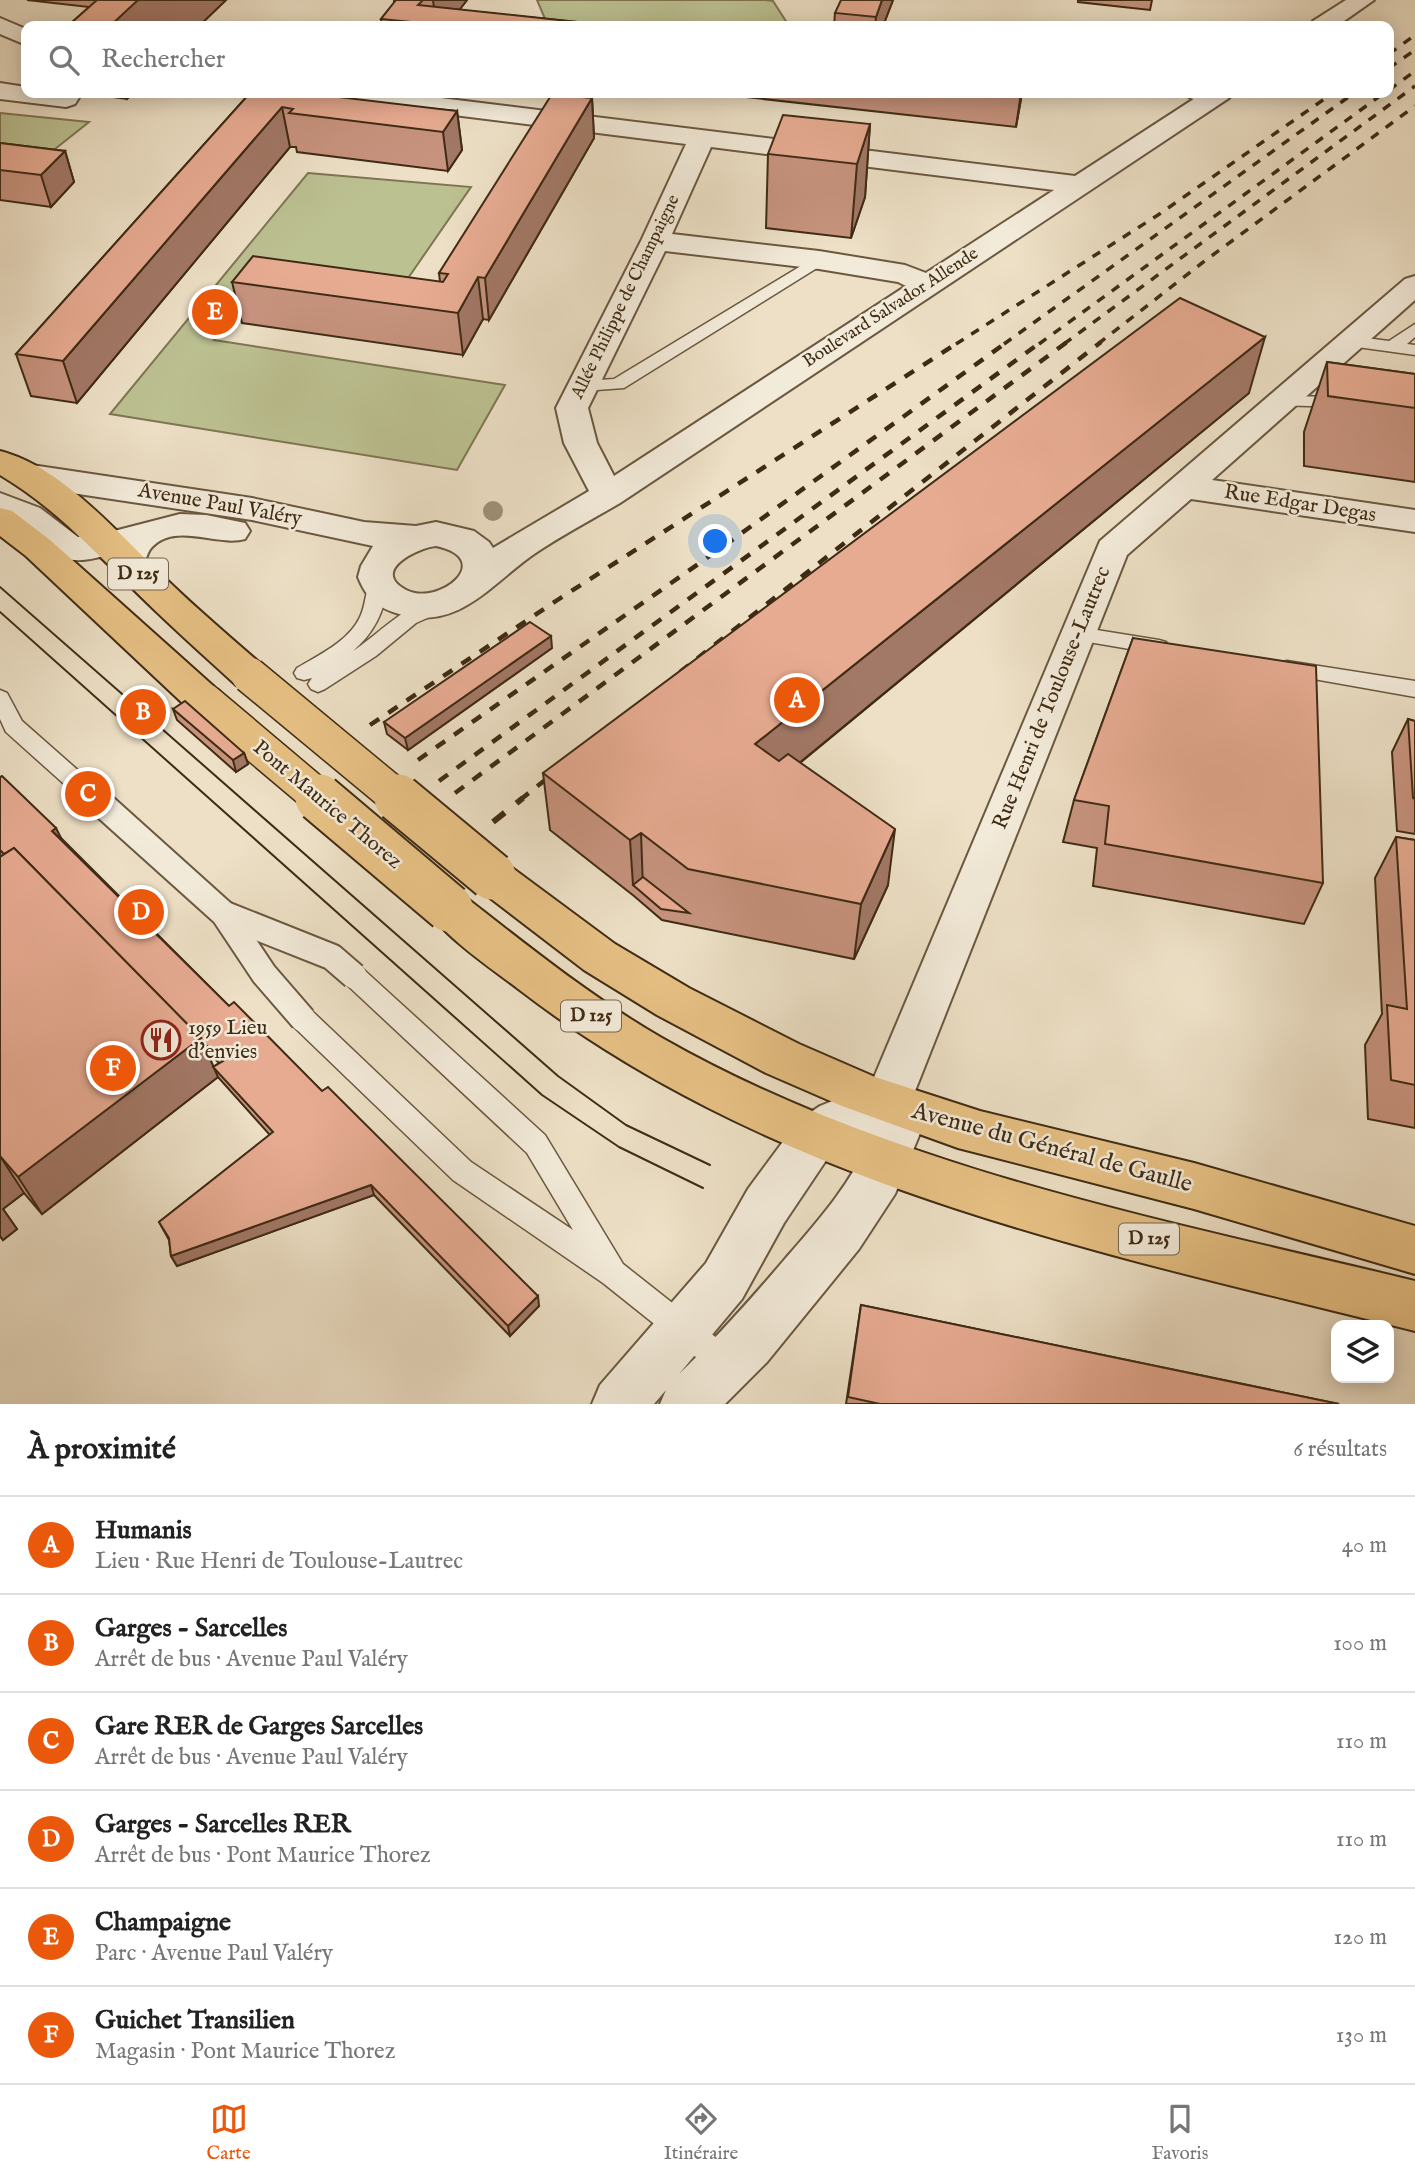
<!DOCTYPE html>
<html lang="fr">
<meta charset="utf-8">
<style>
body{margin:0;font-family:"IM FELL English",serif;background:#f2f2f2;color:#222}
.controls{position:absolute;right:21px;bottom:21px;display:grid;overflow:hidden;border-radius:14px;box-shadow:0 4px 18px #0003}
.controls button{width:63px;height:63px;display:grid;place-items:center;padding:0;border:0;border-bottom:2px solid #e0e0e0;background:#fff;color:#222;font:35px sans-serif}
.you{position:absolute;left:716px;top:542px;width:24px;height:24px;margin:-18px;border:5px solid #fff;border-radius:50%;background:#1a73e8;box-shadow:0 0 0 10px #1a73e833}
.badge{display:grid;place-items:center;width:46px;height:46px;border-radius:50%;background:#ea580c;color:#fff;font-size:23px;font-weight:700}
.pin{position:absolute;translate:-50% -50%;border:4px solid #fff;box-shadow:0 2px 7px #0006}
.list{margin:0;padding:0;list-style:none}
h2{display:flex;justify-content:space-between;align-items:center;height:91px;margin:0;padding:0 28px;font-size:30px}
h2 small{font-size:23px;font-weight:400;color:#767676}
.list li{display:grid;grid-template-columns:46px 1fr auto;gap:21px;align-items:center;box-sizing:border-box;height:98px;padding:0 28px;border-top:2px solid #e0e0e0}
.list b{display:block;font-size:26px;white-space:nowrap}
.list p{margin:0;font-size:23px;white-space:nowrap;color:#767676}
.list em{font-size:23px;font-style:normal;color:#767676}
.icon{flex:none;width:38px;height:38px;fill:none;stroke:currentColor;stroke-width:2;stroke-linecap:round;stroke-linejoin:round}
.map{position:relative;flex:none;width:1415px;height:1404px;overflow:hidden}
.search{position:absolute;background:#fff;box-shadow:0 4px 18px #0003;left:21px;right:21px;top:21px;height:77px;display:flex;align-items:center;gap:18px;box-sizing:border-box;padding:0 24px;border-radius:14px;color:#767676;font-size:26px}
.sheet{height:679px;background:#fff}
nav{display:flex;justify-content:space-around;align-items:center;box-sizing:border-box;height:98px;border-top:2px solid #e0e0e0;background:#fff;font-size:19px;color:#767676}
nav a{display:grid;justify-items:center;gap:4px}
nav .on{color:#ea580c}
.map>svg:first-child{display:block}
.green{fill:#bcc192;stroke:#7e7653;stroke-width:2}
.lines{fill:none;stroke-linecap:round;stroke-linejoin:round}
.service-casing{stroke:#6a5840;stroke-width:3}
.minor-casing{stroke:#6a5840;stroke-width:4}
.primary-casing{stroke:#3f2b14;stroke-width:4}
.service{fill:#f3ebda;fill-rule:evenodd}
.minor{fill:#f3ebda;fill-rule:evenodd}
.primary{fill:#e6c083;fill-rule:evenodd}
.tram{stroke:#3f2b14;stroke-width:2}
.rail-far2{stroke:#3f2b14;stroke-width:3.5;stroke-dasharray:9 9;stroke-linecap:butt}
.rail-far1{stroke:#3f2b14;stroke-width:4.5;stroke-dasharray:11 11;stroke-linecap:butt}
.rail{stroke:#3f2b14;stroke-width:6;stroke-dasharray:15 15;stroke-linecap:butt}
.service-bridge-far1-casing{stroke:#6a5840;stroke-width:23;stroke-linecap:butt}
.service-bridge-casing{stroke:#6a5840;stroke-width:29;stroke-linecap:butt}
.primary-bridge-far1-casing{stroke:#3f2b14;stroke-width:38;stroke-linecap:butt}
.primary-bridge-casing{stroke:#3f2b14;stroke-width:51;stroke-linecap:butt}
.service-bridge-far1{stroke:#f3ebda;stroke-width:19}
.service-bridge{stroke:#f3ebda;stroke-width:25}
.primary-bridge-far1{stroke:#e6c083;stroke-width:35}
.primary-bridge{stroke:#e6c083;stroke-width:47}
.tree{fill:#9e9176}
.wall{fill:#c7937e;stroke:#3f2b14;stroke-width:2;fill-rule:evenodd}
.shaded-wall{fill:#a27866;stroke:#3f2b14;stroke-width:2}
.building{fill:#e7ab92;stroke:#3f2b14;stroke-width:2}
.labels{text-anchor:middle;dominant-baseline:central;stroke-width:5;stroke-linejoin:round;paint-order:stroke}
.far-street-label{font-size:18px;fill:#3f2b14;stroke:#f3ebda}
.shield{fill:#f3ebda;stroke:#75654f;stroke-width:2}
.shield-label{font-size:19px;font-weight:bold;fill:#3f2b14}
.street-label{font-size:21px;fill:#3f2b14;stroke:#f3ebda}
.poi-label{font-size:21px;fill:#3f2b14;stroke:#f3ebda;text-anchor:start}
.near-street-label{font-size:24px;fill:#3f2b14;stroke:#f3ebda}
</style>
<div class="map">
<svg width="1415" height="1404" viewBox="0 0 1415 1404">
<rect width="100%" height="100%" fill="#ede0c6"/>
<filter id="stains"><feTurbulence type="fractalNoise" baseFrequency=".00286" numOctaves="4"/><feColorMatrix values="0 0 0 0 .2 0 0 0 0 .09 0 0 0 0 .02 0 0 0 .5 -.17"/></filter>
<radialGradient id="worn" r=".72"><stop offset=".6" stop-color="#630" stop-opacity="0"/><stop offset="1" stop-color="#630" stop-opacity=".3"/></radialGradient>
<g class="green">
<path d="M537 0H765L773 1 789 26H548Z"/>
<path d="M0 113 89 122 50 153 0 146Z"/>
<path d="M308 173 471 187 404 284 267 273 214 340 505 385 457 470 110 414Z"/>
</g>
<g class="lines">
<defs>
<g id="service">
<path d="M1179 93H1198L1214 101 1207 105Z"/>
<path d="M819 255 827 260 825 263 624 388 583 391 574 386 583 381 614 379Z"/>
<path d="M1415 324V337L1407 344 1415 345V355L1350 346 1342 341 1350 336 1389 341Z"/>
<path d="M1281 396 1343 397 1352 402 1343 407 1275 405 1272 401 1275 397Z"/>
<path d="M378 578 385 580 388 585C384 612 374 633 353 651 376 637 417 592 445 600L448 605 445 610 416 623 376 656 325 689 318 692 311 689 308 684 312 678 304 680 297 678 294 673 297 668C319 655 349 641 360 617 366 605 365 591 371 580Z"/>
<path d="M1078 627 1159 640 1166 642 1169 647 1166 652 1159 654 1071 639 1068 634 1071 629Z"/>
<path d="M1287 661 1415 681V697L1280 673 1277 668 1280 663Z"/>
<path d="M0 690 7 693 22 721 89 780 92 786 89 792 81 794 73 792 6 732 0 719Z"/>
<path d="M354 966 363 969 545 1135 623 1264 737 1354 741 1364 737 1374 727 1378 717 1374 603 1283 453 1180 294 1027 291 1019 294 1011 303 1008 312 1011 471 1162 573 1230 527 1153 345 983 342 976 345 969Z"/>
</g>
<g id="minor">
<path d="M1346 0H1374L1337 26H1309L1313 21Z"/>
<path d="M0 18 26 29V45L0 34Z"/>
<path d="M0 83 26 87V93H82L75 104 66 107 0 99Z"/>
<path d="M329 93H400L1075 176 1203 93H1233L1229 98 620 503C593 519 564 534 537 552 493 581 460 632 399 614 378 608 366 598 358 577L361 566 373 546 252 520 25 486 13 483 8 475 13 467 25 464 252 498 364 522 416 526 436 522 474 531 489 542 493 548 589 491 564 443 556 408 641 241 686 144 341 101 332 98ZM711 147 1054 190 926 273 905 265 819 251 672 234ZM665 251 819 269 898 282 906 286 614 476 597 443 588 408ZM436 546C497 559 439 607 406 590 370 571 417 548 436 546Z"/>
<path d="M1415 276V300L1212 480 1415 510V532L1191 499 1127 555 915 1091 923 1094 930 1109 895 1194 859 1249 767 1362 725 1404H660L666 1390 654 1404H592L600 1385 706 1263 748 1189 799 1120 820 1106 837 1099 867 1094 1100 541 1405 279ZM871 1137C851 1184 818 1221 785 1259 751 1299 717 1337 679 1374L742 1299 784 1223 833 1150 847 1141Z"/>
<path d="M0 493 40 508 78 537 118 530 180 514 206 515 245 523 250 531 245 539C217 547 176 522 152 547 146 553 145 565 141 572L128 576 115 572 110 564 112 554C100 557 87 561 74 560 49 560 24 526 0 516Z"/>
</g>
<g id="primary">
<path d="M0 451C63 467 120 536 167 580 198 610 230 637 262 665L268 675 262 685 249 689 236 685C200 652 164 620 130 586 88 545 51 505 0 475Z"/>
<path d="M0 508 12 511 50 540 220 692 225 702 220 712 206 716 192 712 26 556 0 536Z"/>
<path d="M492 859 507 864 615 944 689 988 799 1044 875 1077 980 1111 1194 1163 1415 1226V1274L1194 1209 958 1148 842 1106 766 1073 657 1015 584 970 477 888 471 876 477 864Z"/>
<path d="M449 890 464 896C528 946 591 997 662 1038 892 1169 1160 1219 1415 1281V1331C1107 1254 779 1189 521 991 495 971 441 935 427 908L434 896Z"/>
</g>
</defs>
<use href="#service" class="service-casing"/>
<use href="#minor" class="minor-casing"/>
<use href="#primary" class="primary-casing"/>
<use href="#service" class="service"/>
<use href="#minor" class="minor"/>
<use href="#primary" class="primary"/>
<g class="tram">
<path d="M0 587 558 1076 626 1125 710 1165"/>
<path d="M0 612 542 1095 619 1147 703 1188"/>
</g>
<g class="rail-far2">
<path d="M1389 54 1415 35"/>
<path d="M1389 68 1415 50"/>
<path d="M1389 90 1415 71"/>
<path d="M956 344 1158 215 1333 93"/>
<path d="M1004 344 1354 93"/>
<path d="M1039 344 1384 93"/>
<path d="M1064 344 1415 86"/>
<path d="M1098 344 1202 263 1415 106"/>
</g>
<g class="rail-far1">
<path d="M680 672 1101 342"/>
<path d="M370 725 559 599 959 342"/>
<path d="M418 760 714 553 1007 342"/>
<path d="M439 781 1041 342"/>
<path d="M455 793 1067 342"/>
<path d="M520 800 560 768"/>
</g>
<path class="rail" d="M493 822 523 798"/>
<defs>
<path id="service-bridge-far1" d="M81 786 97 800"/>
<g id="service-bridge">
<path d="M95 798 224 914 264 974 303 1019"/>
<path d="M224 914 332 957 354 976"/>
</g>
<g id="primary-bridge-far1">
<path d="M249 675 400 800"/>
<path d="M206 702 322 800"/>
</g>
<g id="primary-bridge">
<path d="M319 798 449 908"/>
<path d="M398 798 492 876"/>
</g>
</defs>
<use href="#service-bridge-far1" class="service-bridge-far1-casing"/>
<use href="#service-bridge" class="service-bridge-casing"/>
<use href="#primary-bridge-far1" class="primary-bridge-far1-casing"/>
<use href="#primary-bridge" class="primary-bridge-casing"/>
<use href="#service-bridge-far1" class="service-bridge-far1"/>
<use href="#service-bridge" class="service-bridge"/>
<use href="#primary-bridge-far1" class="primary-bridge-far1"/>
<use href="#primary-bridge" class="primary-bridge"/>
</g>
<circle class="tree" cx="493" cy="511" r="10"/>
<g class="wall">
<path d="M27 0H226L199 26H70V24L89 7Z"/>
<path d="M394 0H467L459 10 615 26H382L381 19 394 3Z"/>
<path d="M893 0 883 26H834L835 13Z"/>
<path d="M1078 0H1152L1150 10 1078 2Z"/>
<path d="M90 93H133L127 99 90 94Z"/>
<path d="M250 93 457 111 462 150 448 171 297 152 296 147H290L77 403 31 396 16 354Z"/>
<path d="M709 93H1022L1016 127Z"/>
<path d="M592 98 594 138 489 320 483 319 463 355 242 323 232 282H440L439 273Z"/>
<path d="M870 124 865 197 851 238 766 228 768 154Z"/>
<path d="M0 143 65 151 74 182 51 207 0 200Z"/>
<path d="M1327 362 1415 374V482L1304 466V432Z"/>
<path d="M1249 393 800 763 888 885 854 959 662 920 634 896 550 830 543 773Z"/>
<path d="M1133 638 1323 883 1304 924 1093 886 1097 848 1063 842 1074 800Z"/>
<path d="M552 648 408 750 387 734 384 722Z"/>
<path d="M173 709 244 753 248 764 236 772 177 720Z"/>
<path d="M1408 719 1415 721V834L1397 831 1392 752Z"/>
<path d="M0 777 229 1006 322 1091 539 1306 510 1336 374 1195 177 1266 171 1256 169 1240 159 1222 270 1135 218 1077 42 1214 24 1193 3 1209 17 1229 3 1240 0 1236V857L1 856 0 855ZM207 1051 219 1063 213 1067Z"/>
<path d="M1396 837 1415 840V1128L1368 1119 1365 1045 1382 1014 1375 878Z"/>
<path d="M861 1305 1339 1404H846Z"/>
</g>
<g class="shaded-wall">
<path d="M137 0H226L199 26H110Z"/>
<path d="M433 0H467L447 26 436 25Z"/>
<path d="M882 0H893L883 26H875L876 17Z"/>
<path d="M125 93H133L127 99Z"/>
<path d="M1021 93H1022L1016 127Z"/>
<path d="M592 98 594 138 489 320 485 278Z"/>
<path d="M282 107 290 147 77 403 63 361Z"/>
<path d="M457 111 462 150 448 171 443 132Z"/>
<path d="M870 124 865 197 851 238 857 164Z"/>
<path d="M65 151 74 182 51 207 41 175Z"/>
<path d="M478 277 483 319 463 355 458 313Z"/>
<path d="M1265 337 1249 393 753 801 755 744Z"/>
<path d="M551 636 552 648 408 750 405 738Z"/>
<path d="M244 753 248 764 236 772 233 760Z"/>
<path d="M56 828 62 840 52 831Z"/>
<path d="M895 829 888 885 854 959 861 904Z"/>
<path d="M641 833 643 889 633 885 630 840Z"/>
<path d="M201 1038 218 1077 42 1214 18 1177Z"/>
<path d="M0 1156 24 1193 3 1209 17 1229 3 1240 0 1236Z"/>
<path d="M371 1185 374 1195 177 1266 171 1256Z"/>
<path d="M538 1296 539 1306 510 1336 508 1326Z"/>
</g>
<g class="building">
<path d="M97 0H138L110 26H89L70 24Z"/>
<path d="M396 0H423L418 5 615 26H451L381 19Z"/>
<path d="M841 0H882L876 17 835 13Z"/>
<path d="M250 93H275L304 96 305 93 457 111 443 132 289 113 293 109 282 107 63 361 16 354Z"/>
<path d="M552 94 592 98 485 278 478 277 458 313 232 282 253 256 443 282 448 274 439 273Z"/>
<path d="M783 115 870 124 857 164 768 154Z"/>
<path d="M0 143 65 151 41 175 0 170Z"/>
<path d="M1180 298 1265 337 755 744 779 761 788 754 895 829 861 904 688 869 641 833 630 840 543 773Z"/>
<path d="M1327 362 1415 374V408L1328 396Z"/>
<path d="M530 622 551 636 405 738 384 722Z"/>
<path d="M1133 638 1316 666 1323 883 1105 844 1109 806 1074 800Z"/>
<path d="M185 701 244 753 233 760 173 709Z"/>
<path d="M1408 719 1415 721V799L1413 798Z"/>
<path d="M2 776 56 828 52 831 229 1006 234 1002 322 1091 328 1087 538 1296 508 1326 371 1185 171 1256 169 1238 159 1222 273 1132 213 1067 223 1061 202 1041 201 1038 14 848 4 854 0 850V777Z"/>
<path d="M1396 837 1415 840V1085L1391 1080 1387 1005 1407 1009Z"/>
<path d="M14 848 201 1038 18 1177 0 1156V857Z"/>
<path d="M643 877 689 913 661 909 633 885Z"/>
<path d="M861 1305 1339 1404H880L848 1397Z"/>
</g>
<defs>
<symbol id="restaurant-ring" viewBox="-11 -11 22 22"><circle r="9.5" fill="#f3ebda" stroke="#8f2418" stroke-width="1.5"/><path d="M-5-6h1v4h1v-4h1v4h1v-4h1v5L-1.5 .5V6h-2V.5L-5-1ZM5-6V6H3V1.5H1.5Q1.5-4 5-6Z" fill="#8f2418"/></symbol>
</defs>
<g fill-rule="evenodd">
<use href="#restaurant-ring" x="139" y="1018" width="44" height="44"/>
</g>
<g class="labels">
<g class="far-street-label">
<text transform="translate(626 297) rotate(-64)">Allée Philippe de Champaigne</text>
<text transform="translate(891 308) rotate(-33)">Boulevard Salvador Allende</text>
</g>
<g class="shield">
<rect x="108" y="558.5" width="60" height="31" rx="5"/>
<rect x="561" y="1000.5" width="60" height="31" rx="5"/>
<rect x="1119" y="1223.5" width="60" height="31" rx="5"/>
</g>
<g class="shield-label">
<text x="138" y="574">D 125</text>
<text x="591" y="1016">D 125</text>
<text x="1149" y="1239">D 125</text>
</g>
<g class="street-label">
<text transform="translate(1300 504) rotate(9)">Rue Edgar Degas</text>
<text transform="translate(220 505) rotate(10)">Avenue Paul Valéry</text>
<text transform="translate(1052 698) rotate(-68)">Rue Henri de Toulouse-Lautrec</text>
<text transform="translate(327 805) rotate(40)">Pont Maurice Thorez</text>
</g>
<g class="poi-label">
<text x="188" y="1028">1959 Lieu<tspan x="188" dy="24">d'envies</tspan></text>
</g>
<g class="near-street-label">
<text transform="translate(1052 1148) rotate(15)">Avenue du Général de Gaulle</text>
</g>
</g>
<rect width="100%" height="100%" filter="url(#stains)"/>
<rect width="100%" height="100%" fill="url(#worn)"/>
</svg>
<div class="controls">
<button><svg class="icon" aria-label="layers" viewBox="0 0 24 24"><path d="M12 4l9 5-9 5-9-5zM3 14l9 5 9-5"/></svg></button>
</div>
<div class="you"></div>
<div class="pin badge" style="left:797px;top:700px">A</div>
<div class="pin badge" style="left:143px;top:712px">B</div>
<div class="pin badge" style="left:88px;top:794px">C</div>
<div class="pin badge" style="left:141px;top:912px">D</div>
<div class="pin badge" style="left:215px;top:312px">E</div>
<div class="pin badge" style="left:113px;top:1068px">F</div>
<div class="search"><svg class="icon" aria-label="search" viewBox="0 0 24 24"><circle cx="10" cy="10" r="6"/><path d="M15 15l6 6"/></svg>Rechercher</div>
</div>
<section class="sheet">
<h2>À proximité<small>6 résultats</small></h2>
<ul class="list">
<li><span class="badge">A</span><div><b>Humanis</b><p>Lieu · Rue Henri de Toulouse-Lautrec</p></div><em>40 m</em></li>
<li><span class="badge">B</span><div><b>Garges - Sarcelles</b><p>Arrêt de bus · Avenue Paul Valéry</p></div><em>100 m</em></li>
<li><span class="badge">C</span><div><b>Gare RER de Garges Sarcelles</b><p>Arrêt de bus · Avenue Paul Valéry</p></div><em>110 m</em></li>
<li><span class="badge">D</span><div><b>Garges - Sarcelles RER</b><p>Arrêt de bus · Pont Maurice Thorez</p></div><em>110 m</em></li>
<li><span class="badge">E</span><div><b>Champaigne</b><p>Parc · Avenue Paul Valéry</p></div><em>120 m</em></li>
<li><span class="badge">F</span><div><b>Guichet Transilien</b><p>Magasin · Pont Maurice Thorez</p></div><em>130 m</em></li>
</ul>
</section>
<nav>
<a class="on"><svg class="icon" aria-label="map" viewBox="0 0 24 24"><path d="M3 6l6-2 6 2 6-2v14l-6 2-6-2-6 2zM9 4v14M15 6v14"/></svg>Carte</a>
<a><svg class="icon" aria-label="directions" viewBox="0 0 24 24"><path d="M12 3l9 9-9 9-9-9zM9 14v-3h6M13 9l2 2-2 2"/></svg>Itinéraire</a>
<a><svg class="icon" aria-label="saved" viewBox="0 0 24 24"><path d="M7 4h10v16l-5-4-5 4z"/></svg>Favoris</a>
</nav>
